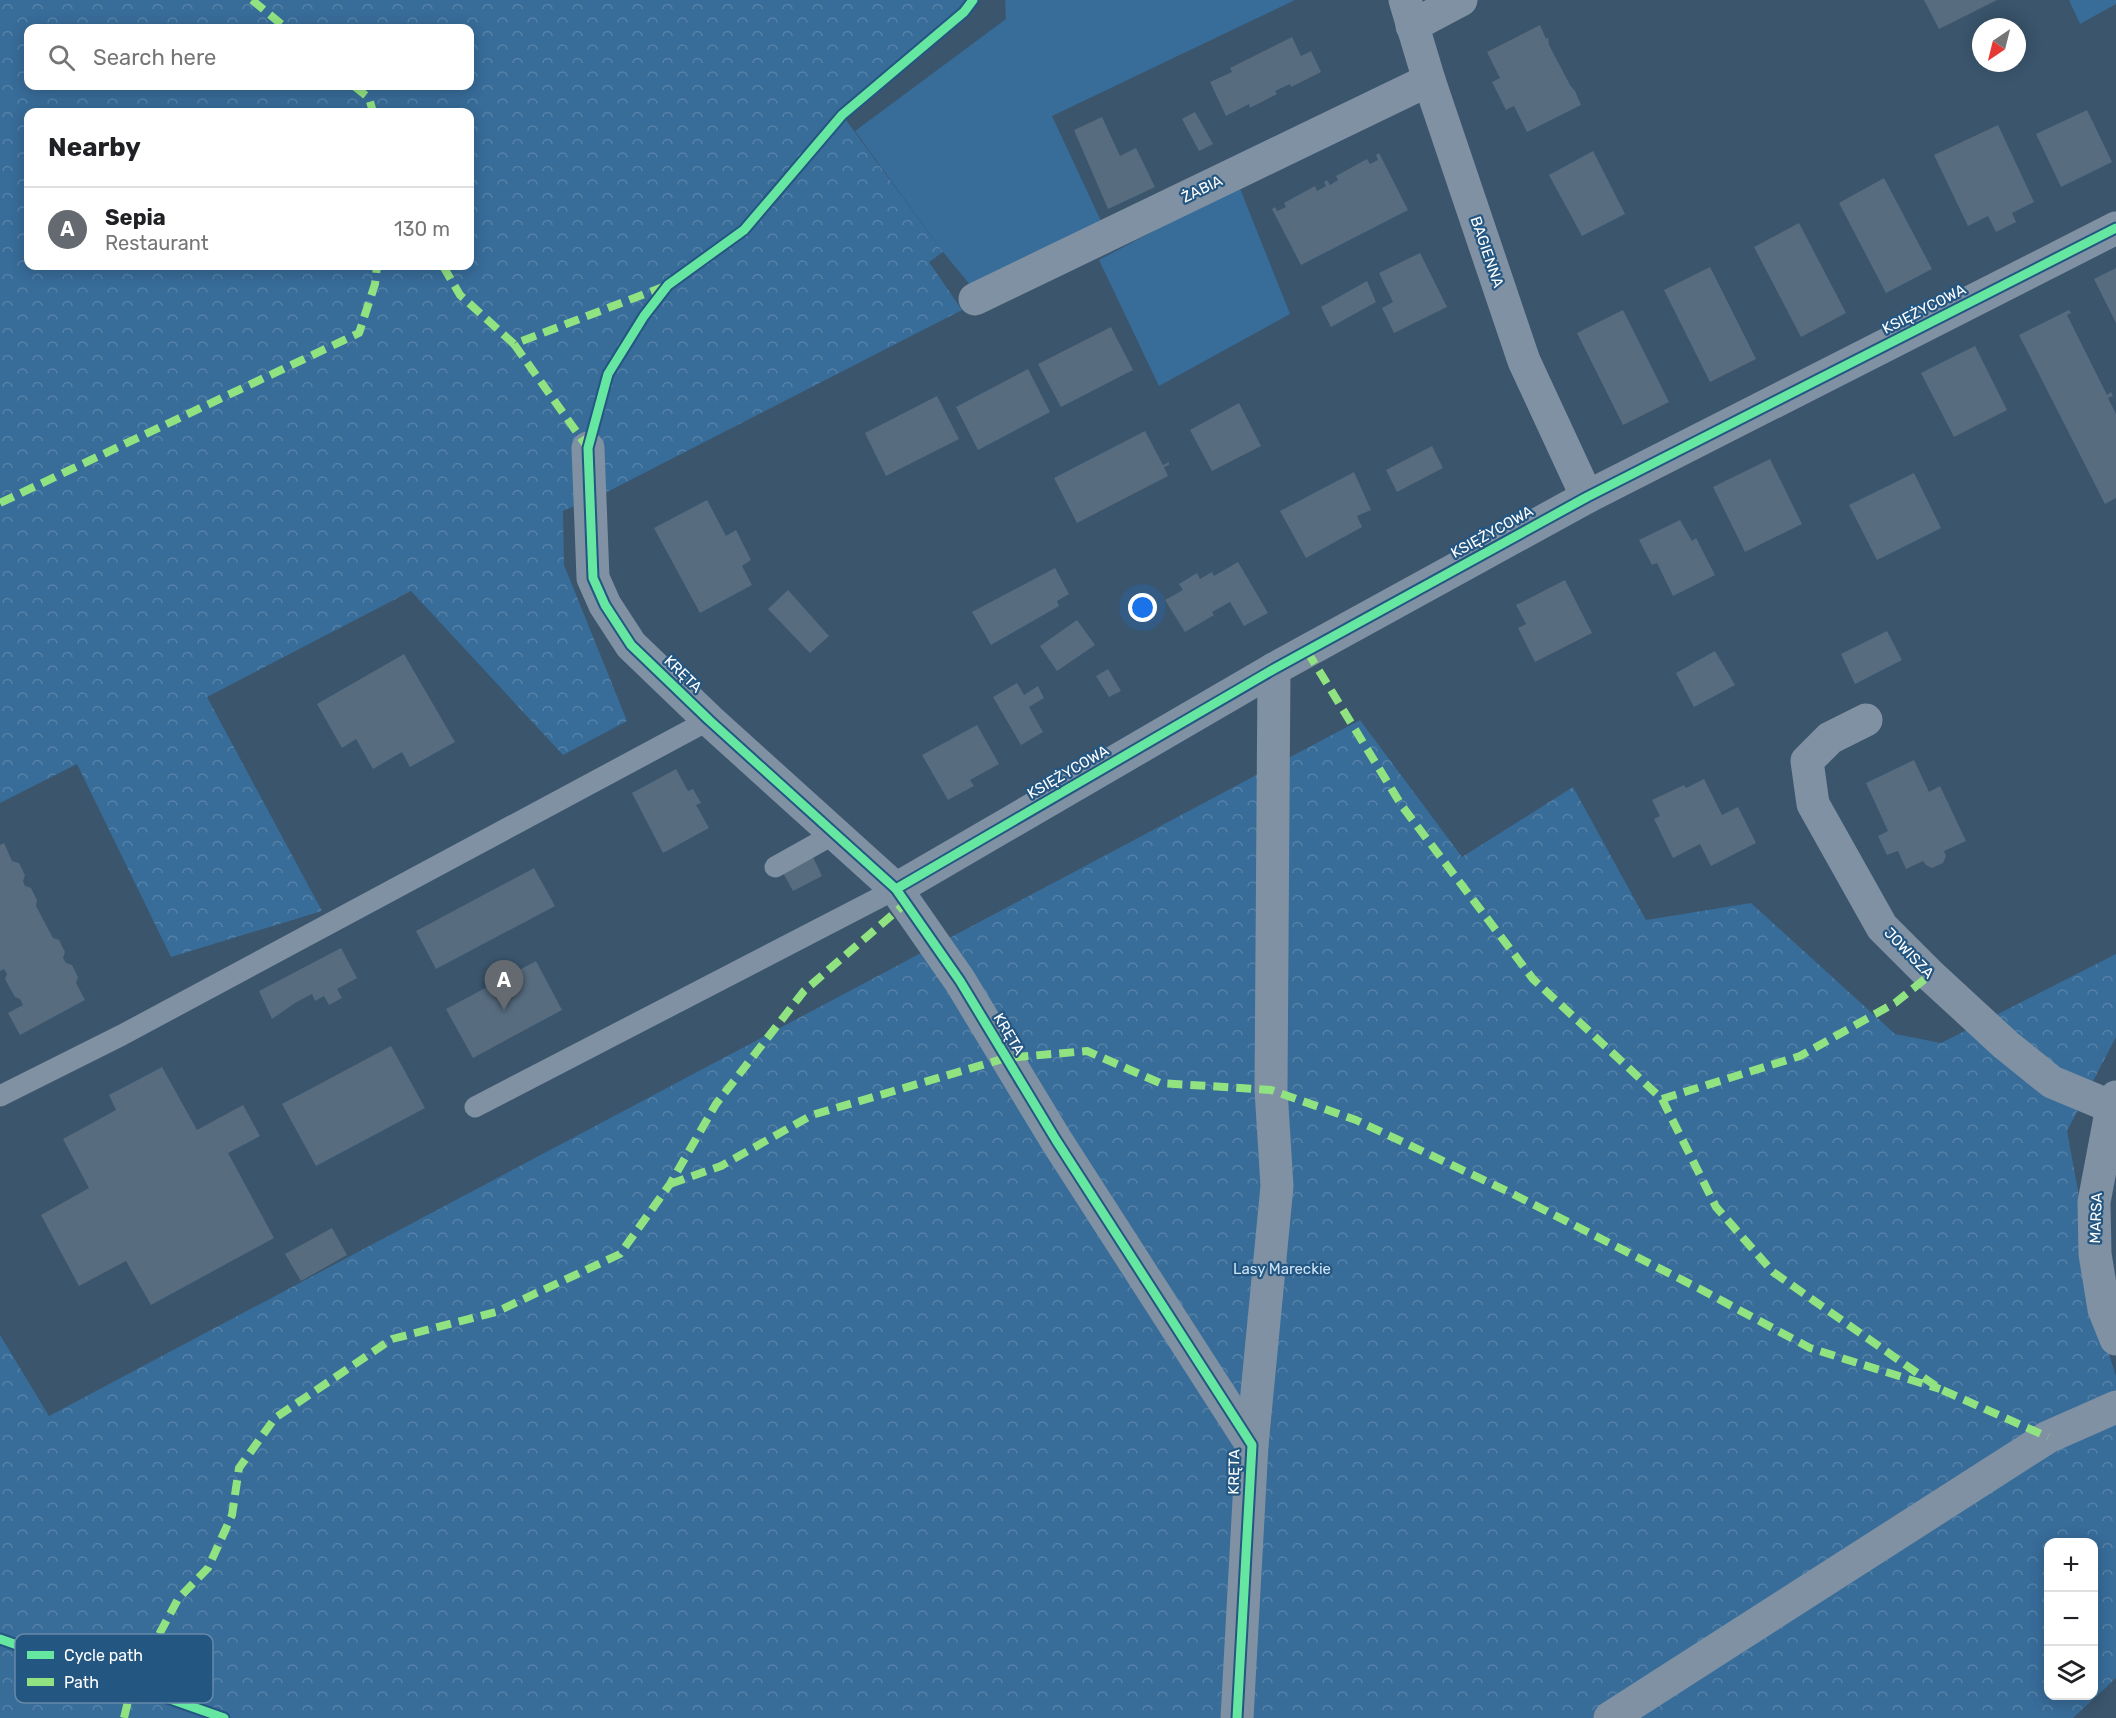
<!DOCTYPE html>
<meta charset="utf-8">
<style>
body{margin:0;font-family:Rubik,sans-serif;background:#f6f6f6;color:#202124}
.controls{position:absolute;right:18px;bottom:18px;display:grid;overflow:hidden;border-radius:12px;box-shadow:0 3px 15px #0003}
.controls button{width:54px;height:54px;display:grid;place-items:center;padding:0;border:0;border-bottom:2px solid #e0e0e0;background:#fff;color:#202124;font:30px sans-serif}
.compass{position:absolute;left:1972px;top:18px;width:54px;height:54px;border-radius:50%;background:#fff;box-shadow:0 3px 15px #0003;rotate:215deg}
.you{position:absolute;left:1143px;top:608px;width:21px;height:21px;margin:-15px;border:4px solid #fff;border-radius:50%;background:#1a73e8;box-shadow:0 0 0 9px #1a73e833}
.badge{display:grid;place-items:center;width:39px;height:39px;border-radius:50%;background:#656a70;color:#fff;font-size:20px;font-weight:700}
.pin{position:absolute;translate:-50% -50px;filter:drop-shadow(0 2px 3px #0008)}
.pin::after{content:'';position:absolute;top:32px;width:21px;height:18px;background:inherit;clip-path:polygon(0 0,100% 0,50% 100%)}
.list{margin:0;padding:0;list-style:none}
h2{display:flex;justify-content:space-between;align-items:center;height:78px;margin:0;padding:0 24px;font-size:26px}
h2 small{font-size:20px;font-weight:400;color:#757577}
.list li{display:grid;grid-template-columns:39px 1fr auto;gap:18px;align-items:center;box-sizing:border-box;height:84px;padding:0 24px;border-top:2px solid #e0e0e0}
.list b{display:block;font-size:22px;white-space:nowrap}
.list p{margin:0;font-size:20px;white-space:nowrap;color:#757577}
.list em{font-size:20px;font-style:normal;color:#757577}
.icon{flex:none;width:33px;height:33px;fill:none;stroke:currentColor;stroke-width:2;stroke-linecap:round;stroke-linejoin:round}
.map{position:relative;flex:none;width:2116px;height:1718px;overflow:hidden}
.search{position:absolute;background:#fff;box-shadow:0 3px 15px #0003;left:24px;top:24px;width:450px;height:66px;display:flex;align-items:center;gap:15px;box-sizing:border-box;padding:0 21px;border-radius:12px;color:#757577;font-size:22px}
.panel{position:absolute;background:#fff;box-shadow:0 3px 15px #0003;left:24px;top:108px;width:450px;height:162px;border-radius:12px}
.map>svg:first-child{display:block}
.green{fill:#386c99}
.forest{fill:url(#forest-crowns);fill-rule:evenodd}
.building{fill:#576c7f}
.lines{fill:none;stroke-linecap:round;stroke-linejoin:round}
.service{stroke:#7f91a2;stroke-width:21}
.minor{stroke:#7f91a2;stroke-width:33}
.quiet{stroke:#91e382;stroke-width:8;stroke-dasharray:15 8;stroke-linecap:butt}
.cycleway-casing{stroke:#245682;stroke-width:13}
.cycleway{stroke:#66e7a1;stroke-width:9}
.labels{text-anchor:middle;dominant-baseline:central;stroke-width:4.5;stroke-linejoin:round;paint-order:stroke}
.street-label{font-size:15px;fill:#fff;stroke:#245682}
.park-label{font-size:15px;fill:#cfe4f6;stroke:#245682}
.key{fill:#245682;stroke:#6689a8;stroke-width:1.5}
.key-label{font-size:16px;fill:#fff}
</style>
<div class="map">
<svg width="2116" height="1718" viewBox="0 0 2116 1718">
<defs>
<pattern id="forest-crowns" width="20" height="18" patternUnits="userSpaceOnUse" patternTransform="scale(1.5)"><rect width="20" height="18" fill="#386c99"/><path d="M2 6a3 3 0 1 1 6 0M12 15a3 3 0 1 1 6 0" fill="none" stroke="#5682a8"/></pattern>
</defs>
<rect width="100%" height="100%" fill="#3a556c"/>
<g class="green">
<path d="M1005 0H1295L1052 116 1101 221 971 286 943 252 855 131 1006 19Z"/>
<path d="M2069 0H2116V4L2080 24Z"/>
<path d="M1239 186 1290 314 1159 386 1099 260Z"/>
</g>
<g class="forest">
<path d="M0 0H973L964 12 843 116 943 252 929 262 962 310 603 494 563 511 564 565 627 721 563 755 411 591 207 697 322 911 171 957 77 764 0 803ZM28 28H470V86H28ZM28 112H470V266H28Z"/>
<path d="M1360 720 1462 857 1573 787 1646 920 1751 903 1895 1034 1941 1043 2116 954V1037L2067 1131 2107 1348 2116 1376V1678L2073 1718H0V1335L49 1416ZM2048 1542H2094V1696H2048Z"/>
</g>
<g class="building">
<path d="M1924 0H1997L1939 29Z"/>
<path d="M1540 25 1546 39 1548 37 1549 45 1570 85 1575 91 1581 105 1527 132 1514 106 1506 110 1492 82 1500 78 1487 52Z"/>
<path d="M1292 37 1301 56 1311 51 1321 72 1291 87 1290 84 1275 91 1277 94 1250 108 1249 104 1226 116 1210 82 1232 72 1230 68Z"/>
<path d="M2087 110 2112 162 2061 187 2036 134Z"/>
<path d="M1195 112 1213 144 1199 151 1182 119Z"/>
<path d="M1102 117 1120 156 1136 148 1155 187 1108 209 1074 130Z"/>
<path d="M1998 125 2034 202 2012 213 2016 222 1996 232 1988 216 1968 226 1934 155Z"/>
<path d="M1593 151 1625 214 1582 236 1549 175Z"/>
<path d="M1379 153 1408 210 1301 265 1272 209 1275 207 1277 211 1286 207 1284 203 1315 186 1317 191 1326 186 1324 182 1327 180 1330 185 1338 180 1336 176 1367 159 1370 164 1378 160 1376 155Z"/>
<path d="M1884 178 1932 269 1886 293 1839 203Z"/>
<path d="M1799 223 1846 313 1801 337 1754 247Z"/>
<path d="M1420 253 1447 307 1394 333 1382 308 1393 302 1379 273Z"/>
<path d="M1710 267 1756 359 1710 382 1664 290Z"/>
<path d="M2116 268V323L2094 279Z"/>
<path d="M1367 281 1376 302 1331 327 1321 307Z"/>
<path d="M1623 310 1669 402 1623 425 1577 333Z"/>
<path d="M2069 310 2071 313 2067 315 2107 395 2111 392 2113 396 2108 398 2116 414V498L2105 504 2019 335Z"/>
<path d="M1111 327 1133 370 1061 407 1038 364Z"/>
<path d="M1975 346 2007 410 1954 437 1921 373Z"/>
<path d="M1028 369 1050 412 978 450 956 407Z"/>
<path d="M937 396 959 439 886 476 865 433Z"/>
<path d="M1239 403 1261 446 1212 471 1190 430Z"/>
<path d="M1145 431 1163 465 1169 462V465L1164 467 1168 476 1077 523 1054 478Z"/>
<path d="M1432 446 1443 468 1397 492 1386 470Z"/>
<path d="M1770 459 1802 524 1745 552 1713 487Z"/>
<path d="M1354 472 1371 510 1357 516 1362 527 1306 558 1280 511Z"/>
<path d="M1914 473 1941 528 1877 560 1849 505Z"/>
<path d="M707 500 726 536 736 530 751 560 742 566 752 585 700 613 654 528Z"/>
<path d="M1680 520 1692 541 1696 538 1715 575 1673 596 1657 563 1652 565 1639 540Z"/>
<path d="M1238 562 1268 613 1244 626 1230 602 1212 612 1214 615 1185 632 1165 600 1183 590 1179 584 1197 573 1200 579 1212 572 1214 576Z"/>
<path d="M1055 568 1069 594 1057 601 1059 606 991 645 972 612Z"/>
<path d="M1565 580 1592 633 1535 662 1518 628 1526 624 1516 605Z"/>
<path d="M788 590 829 636 810 653 768 609Z"/>
<path d="M1077 620 1095 645 1057 671 1040 646Z"/>
<path d="M1887 631 1902 660 1855 684 1841 654Z"/>
<path d="M1715 651 1735 685 1694 707 1676 673Z"/>
<path d="M404 654 455 742 410 767 402 752 373 769 356 739 342 748 317 704Z"/>
<path d="M1108 669 1121 691 1109 697 1096 676Z"/>
<path d="M1017 683 1024 695 1038 686 1044 698 1029 707 1043 732 1021 745 993 697Z"/>
<path d="M977 725 999 764 970 780 974 786 948 800 922 755Z"/>
<path d="M1914 760 1929 792 1940 786 1966 841 1944 851 1946 856 1943 863 1932 868 1926 865 1923 861 1906 869 1898 851 1887 855 1878 836 1888 831 1866 783Z"/>
<path d="M676 769 688 791 693 789 701 803 696 805 709 828 663 853 632 793Z"/>
<path d="M1704 779 1722 815 1738 807 1756 843 1711 866 1700 844 1673 858 1654 819 1660 816 1652 800 1684 785 1686 788Z"/>
<path d="M4 843 12 861 19 863 25 875 23 881 25 886 31 888 37 900 36 906 53 938 59 940 65 952 63 958 66 963 72 965 78 977 76 983 85 1000 20 1035 8 1013 23 1005 20 999 15 997 5 979 7 974 4 969 0 971V845Z"/>
<path d="M813 857 822 876 793 891 783 873Z"/>
<path d="M534 868 555 906 436 969 416 931Z"/>
<path d="M341 948 357 978 337 989 342 998 329 1005 324 996 315 1001 312 994 295 1003 272 1019 259 991Z"/>
<path d="M536 961 562 1010 473 1058 446 1009Z"/>
<path d="M391 1046 425 1108 316 1166 282 1104Z"/>
<path d="M162 1067 197 1130 243 1105 260 1136 228 1153 274 1238 151 1305 126 1261 79 1286 41 1215 89 1188 63 1139 116 1110 109 1095Z"/>
<path d="M332 1228 347 1255 301 1281 285 1254Z"/>
</g>
<g class="lines">
<g class="service">
<path d="M775 867 834 834"/>
<path d="M0 1096 122 1035 709 720"/>
<path d="M475 1107 896 889"/>
</g>
<g class="minor">
<path d="M1405 0 1429 80 1524 361 1587 497"/>
<path d="M1412 26 1461 0"/>
<path d="M975 299 1429 80"/>
<path d="M588 448 593 578 605 605 631 645 709 720 896 889 960 981 1056 1140 1252 1445 1237 1718"/>
<path d="M1866 720 1830 738 1807 761 1813 804 1882 927 1930 975 2006 1045 2052 1082 2112 1107"/>
<path d="M896 889 1274 669 1587 497 2116 228"/>
<path d="M2116 1097 2112 1107 2094 1202 2095 1254 2104 1309 2116 1339"/>
<path d="M1252 1445 1277 1186 1271 1090 1274 669"/>
<path d="M1610 1718 2048 1437 2116 1407"/>
</g>
<g class="quiet">
<path d="M252 0 286 28"/>
<path d="M354 86 369 98 373 112"/>
<path d="M443 266 460 295 514 344 663 287"/>
<path d="M514 344 588 448"/>
<path d="M0 503 359 333 375 284 377 266"/>
<path d="M1307 651 1402 806 1533 979 1662 1099 1716 1207 1773 1272 1940 1389 2048 1437"/>
<path d="M1662 1099 1800 1056 1895 1003 1930 975"/>
<path d="M670 1184 721 1166 812 1115 1006 1058 1087 1051 1160 1083 1271 1090 1356 1120 1507 1191 1700 1289 1810 1348 1940 1389"/>
<path d="M124 1718 132 1685 178 1599 208 1568 232 1515 239 1468 275 1418 392 1339 496 1312 620 1254 670 1184 716 1104 804 991 906 903"/>
</g>
<defs>
<g id="cycleway">
<path d="M973 0 964 12 842 115 744 230 668 285 644 316 608 374 588 448 593 578 605 605 631 645 709 720 896 889 960 981 1056 1140 1252 1445 1237 1718"/>
<path d="M896 889 1274 669 1587 497 2116 228"/>
<path d="M0 1639 224 1718"/>
</g>
</defs>
<use href="#cycleway" class="cycleway-casing"/>
<use href="#cycleway" class="cycleway"/>
</g>
<g class="labels">
<g class="street-label">
<text transform="translate(1202 189) rotate(-26)">ŻABIA</text>
<text transform="translate(1487 252) rotate(71)">BAGIENNA</text>
<text transform="translate(1924 309) rotate(-27)">KSIĘŻYCOWA</text>
<text transform="translate(1492 532) rotate(-29)">KSIĘŻYCOWA</text>
<text transform="translate(683 674) rotate(44)">KRĘTA</text>
<text transform="translate(1068 772) rotate(-30)">KSIĘŻYCOWA</text>
<text transform="translate(1909 953) rotate(46)">JOWISZA</text>
<text transform="translate(1009 1034) rotate(59)">KRĘTA</text>
<text transform="translate(2096 1218) rotate(-88)">MARSA</text>
<text transform="translate(1234 1472) rotate(-89)">KRĘTA</text>
</g>
<g class="park-label">
<text x="1282" y="1269">Lasy Mareckie</text>
</g>
</g>
<rect x="15" y="1634" width="198" height="69" rx="9" class="key"/>
<rect x="27" y="1651" width="27" height="8" fill="#66e7a1"/>
<rect x="27" y="1678" width="27" height="8" fill="#91e382"/>
<g class="key-label">
<text x="64" y="1661">Cycle path</text>
<text x="64" y="1688">Path</text>
</g>
</svg>
<div class="controls">
<button>+</button>
<button>−</button>
<button><svg class="icon" aria-label="layers" viewBox="0 0 24 24"><path d="M12 4l9 5-9 5-9-5zM3 14l9 5 9-5"/></svg></button>
</div>
<svg class="compass" viewBox="-18 -18 36 36"><path d="M0-13l5 13h-10z" fill="#e53935"/><path d="M0 13l5-13h-10z" fill="#757577"/></svg>
<div class="you"></div>
<div class="pin badge" style="left:504px;top:1010px">A</div>
<div class="search"><svg class="icon" aria-label="search" viewBox="0 0 24 24"><circle cx="10" cy="10" r="6"/><path d="M15 15l6 6"/></svg>Search here</div>
<section class="panel">
<h2>Nearby<small></small></h2>
<ul class="list">
<li><span class="badge">A</span><div><b>Sepia</b><p>Restaurant</p></div><em>130 m</em></li>
</ul>
</section>
</div>
